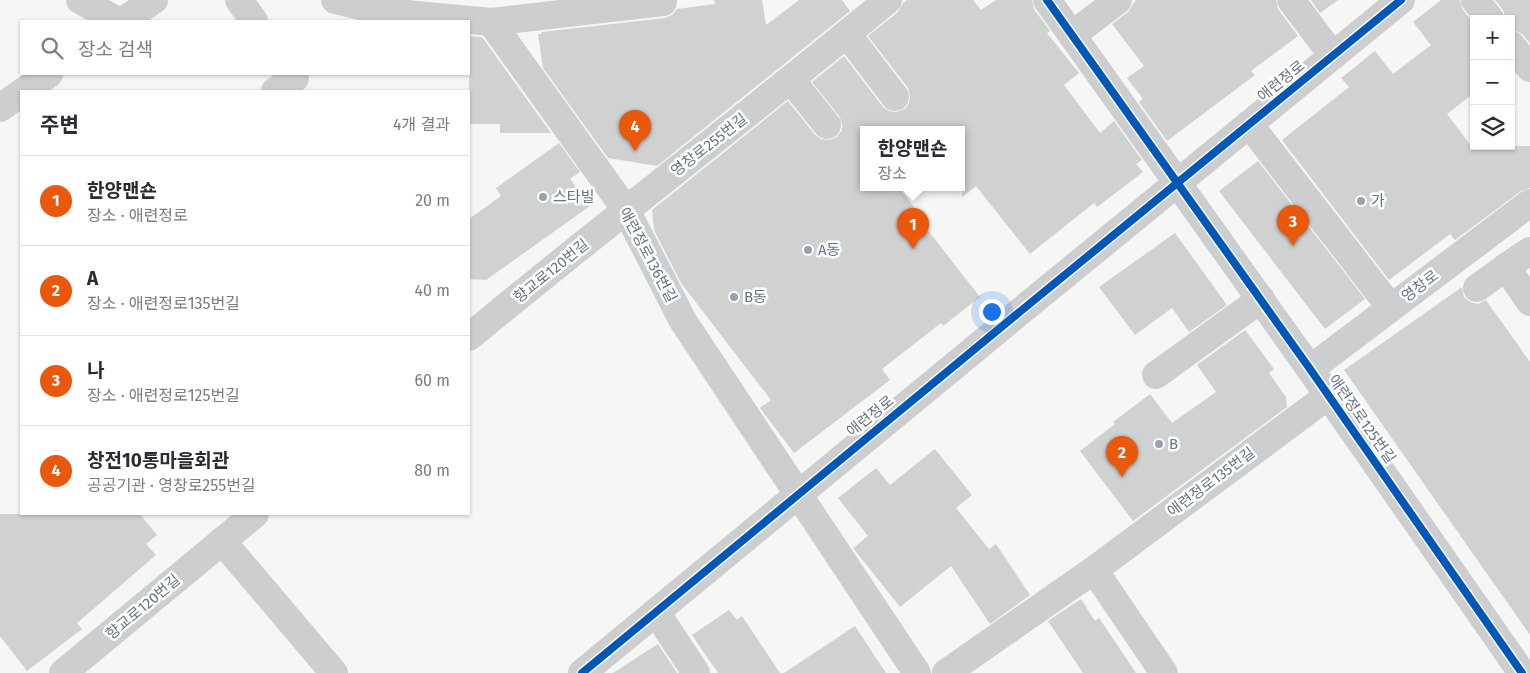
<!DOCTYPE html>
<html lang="ko">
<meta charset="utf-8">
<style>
body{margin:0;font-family:"Fira Sans","Noto Sans KR",sans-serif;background:#f2f2f3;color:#2b2b33}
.controls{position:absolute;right:15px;top:15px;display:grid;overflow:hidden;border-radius:0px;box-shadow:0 1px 4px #0004}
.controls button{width:45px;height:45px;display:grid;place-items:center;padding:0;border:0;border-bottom:1px solid #e1e1e2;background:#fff;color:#2b2b33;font:25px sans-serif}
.you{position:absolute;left:991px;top:311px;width:18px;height:18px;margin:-12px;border:4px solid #fff;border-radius:50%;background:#1a73e8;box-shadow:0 0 0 8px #1a73e833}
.badge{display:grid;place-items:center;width:32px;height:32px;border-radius:50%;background:#ea580c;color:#fff;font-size:16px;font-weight:700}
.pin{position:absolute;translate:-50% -41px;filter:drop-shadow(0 1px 2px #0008)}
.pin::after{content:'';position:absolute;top:26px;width:18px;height:15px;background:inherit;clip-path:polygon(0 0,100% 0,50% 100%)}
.popup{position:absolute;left:860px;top:126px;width:105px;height:65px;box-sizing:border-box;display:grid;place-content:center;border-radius:0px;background:#fff;filter:drop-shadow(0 1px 4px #0005);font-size:16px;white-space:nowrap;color:#7c7c81}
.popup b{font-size:19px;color:#2b2b33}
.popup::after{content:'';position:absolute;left:50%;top:100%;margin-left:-10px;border:10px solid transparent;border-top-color:#fff}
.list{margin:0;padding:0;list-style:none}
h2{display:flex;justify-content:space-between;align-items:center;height:65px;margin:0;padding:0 20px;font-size:21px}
h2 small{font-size:16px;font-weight:400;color:#7c7c81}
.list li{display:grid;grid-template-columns:32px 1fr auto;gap:15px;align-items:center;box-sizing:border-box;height:90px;padding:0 20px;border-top:1px solid #e1e1e2}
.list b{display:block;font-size:19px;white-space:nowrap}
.list p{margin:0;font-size:16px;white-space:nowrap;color:#7c7c81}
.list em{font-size:16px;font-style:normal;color:#7c7c81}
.icon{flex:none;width:28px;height:28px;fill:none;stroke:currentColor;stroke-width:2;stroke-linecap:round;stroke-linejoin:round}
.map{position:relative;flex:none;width:1530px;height:673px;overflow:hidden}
.search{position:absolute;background:#fff;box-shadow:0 1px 4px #0004;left:20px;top:20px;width:450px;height:55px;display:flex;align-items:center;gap:12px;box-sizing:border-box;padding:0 18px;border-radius:0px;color:#7c7c81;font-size:19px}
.panel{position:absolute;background:#fff;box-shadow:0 1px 4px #0004;left:20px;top:90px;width:450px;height:425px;border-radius:0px}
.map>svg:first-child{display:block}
.building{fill:#d0d1d1}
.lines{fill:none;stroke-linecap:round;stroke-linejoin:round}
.minor{stroke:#cdced0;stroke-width:28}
.cycleway-casing{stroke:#fff;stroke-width:11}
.cycleway{stroke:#0057b8;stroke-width:8}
.poi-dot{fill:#98a2ac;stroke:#fff;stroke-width:2}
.labels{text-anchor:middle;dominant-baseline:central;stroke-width:5;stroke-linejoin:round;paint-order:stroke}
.street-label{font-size:15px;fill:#667485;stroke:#fff}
.poi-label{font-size:15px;fill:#667485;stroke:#fff;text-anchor:start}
</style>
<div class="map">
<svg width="1530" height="673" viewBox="0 0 1530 673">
<rect width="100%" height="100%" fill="#f6f6f5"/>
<g class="building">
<path d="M714 0H762L766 25 799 0H842L850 11 657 166 608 158 543 68 538 34H542L541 32 665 18 672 15 677 9 715 4Z"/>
<path d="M907 0H973L981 10 996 0H1032L1034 9 1050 31 1047 33 1079 73 1064 85 1100 133 1114 121 1142 160 1136 164 1143 172 1097 207 1094 203 1030 254 976 186 962 197V130H864V188H899L922 217 919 219 980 297 943 326 941 323 882 369 890 380 794 453 760 408 771 400 681 283 654 230 652 210 788 101 815 135 821 139 829 140 837 137 842 130V123L839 116 812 82 844 56 883 107 889 111 896 112 905 109 909 103 910 96 908 88 868 36 898 12 903 3Z"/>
<path d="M1136 0H1276L1278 9 1298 36 1251 71 1255 75 1167 141 1139 102 1143 99 1127 78 1144 66 1112 24 1128 12Z"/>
<path d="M1311 0H1338L1320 13Z"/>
<path d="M1441 0H1460L1463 10 1474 24V93L1447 114 1471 146H1530V188L1521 191 1455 240 1450 234 1389 280 1282 140 1349 87 1341 78 1375 51 1393 74 1431 45 1413 22Z"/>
<path d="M1495 0H1530V43L1523 35 1517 31 1511 30V19H1505L1503 10Z"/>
<path d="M469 36 482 37 551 133H500V124H469Z"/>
<path d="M559 143 580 172 570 179 590 206 486 280 469 279V219L501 196 496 188Z"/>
<path d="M1258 161 1365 299 1325 329 1219 191Z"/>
<path d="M1175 233 1227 305 1189 332 1172 308 1135 335 1099 287Z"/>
<path d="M1462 287 1464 297 1470 302 1478 304 1486 300 1530 362V635L1344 370Z"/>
<path d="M1245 330 1274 369 1269 373 1286 397 1287 407 1133 521 1080 451 1115 424 1113 422 1150 394 1172 423 1216 392 1197 365Z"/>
<path d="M935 449 972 495 956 508 989 549 996 544 1030 595 990 624 951 566 900 607 853 548 868 536 838 498 876 468 890 485Z"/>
<path d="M0 514H140L157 535 146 544 156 555 77 623 82 629 27 671 0 636Z"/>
<path d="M1081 599 1095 621 1099 618 1136 673H1083L1048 621Z"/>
<path d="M729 610 737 620 742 616 780 673H718L692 635Z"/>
<path d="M855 626 886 673H784Z"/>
<path d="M658 644 677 673H613Z"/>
</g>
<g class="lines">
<g class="minor">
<path d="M80 0 118 21"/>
<path d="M239 0 254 21"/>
<path d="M335 0 373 9 416 15 491 22 663 2"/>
<path d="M1047 0 1310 369 1522 673"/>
<path d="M1291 0 1333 56"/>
<path d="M1475 0 1490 19"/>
<path d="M123 21 154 0"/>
<path d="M491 22 626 210 683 321 917 673"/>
<path d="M847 34 895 97"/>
<path d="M1072 35 1118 0"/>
<path d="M1511 45 1530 68"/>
<path d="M791 80 827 125"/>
<path d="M24 91 49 74"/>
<path d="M275 91 295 78"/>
<path d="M0 108 21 93"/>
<path d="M1249 124 1391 308"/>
<path d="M1530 251 1506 267 1530 302"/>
<path d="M1477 288 1506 267"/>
<path d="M469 337C607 223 750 114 888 0"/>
<path d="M1310 369 1530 203"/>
<path d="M1156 375 1261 299"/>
<path d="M222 541 334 673"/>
<path d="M656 612 696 673"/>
<path d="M63 673 255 514"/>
<path d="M582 673 1022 310 1401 0"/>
<path d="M946 673 1094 570"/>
<path d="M1164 673 1094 570 1329 395"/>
</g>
<defs>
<g id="cycleway">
<path d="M1047 0 1310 369 1522 673"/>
<path d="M582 673 1022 310 1401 0"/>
</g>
</defs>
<use href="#cycleway" class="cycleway-casing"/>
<use href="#cycleway" class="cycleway"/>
</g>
<g class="poi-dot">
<circle cx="543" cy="197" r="5"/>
<circle cx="1361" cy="201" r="5"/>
<circle cx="808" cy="250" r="5"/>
<circle cx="734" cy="297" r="5"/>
<circle cx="1159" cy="444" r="5"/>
</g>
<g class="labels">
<g class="street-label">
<text transform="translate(1281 81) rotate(-39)">애련정로</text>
<text transform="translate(709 145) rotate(-38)">영창로255번길</text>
<text transform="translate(648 255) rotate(62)">애련정로136번길</text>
<text transform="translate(551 271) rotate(-39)">향교로120번길</text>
<text transform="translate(1420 286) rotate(-37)">영창로</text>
<text transform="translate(870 416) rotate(-39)">애련정로</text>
<text transform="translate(1362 419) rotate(55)">애련정로125번길</text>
<text transform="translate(1211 482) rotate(-37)">애련정로135번길</text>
<text transform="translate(143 607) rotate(-40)">향교로120번길</text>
</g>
<g class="poi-label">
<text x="553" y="197">스타빌</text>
<text x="1371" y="201">가</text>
<text x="818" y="250">A동</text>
<text x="744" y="297">B동</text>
<text x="1169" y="444">B</text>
</g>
</g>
</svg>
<div class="controls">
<button>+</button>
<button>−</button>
<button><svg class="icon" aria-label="layers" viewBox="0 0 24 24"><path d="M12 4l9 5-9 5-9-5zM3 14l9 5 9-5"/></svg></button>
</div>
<div class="you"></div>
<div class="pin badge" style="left:913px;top:249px">1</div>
<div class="popup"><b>한양맨숀</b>장소</div>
<div class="pin badge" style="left:1122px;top:477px">2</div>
<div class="pin badge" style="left:1293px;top:246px">3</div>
<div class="pin badge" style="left:635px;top:151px">4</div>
<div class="search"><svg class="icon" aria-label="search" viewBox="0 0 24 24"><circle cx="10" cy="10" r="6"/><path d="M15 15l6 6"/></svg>장소 검색</div>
<section class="panel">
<h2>주변<small>4개 결과</small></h2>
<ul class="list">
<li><span class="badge">1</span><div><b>한양맨숀</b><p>장소 · 애련정로</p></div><em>20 m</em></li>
<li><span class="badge">2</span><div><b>A</b><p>장소 · 애련정로135번길</p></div><em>40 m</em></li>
<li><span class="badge">3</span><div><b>나</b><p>장소 · 애련정로125번길</p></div><em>60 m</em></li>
<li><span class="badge">4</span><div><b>창전10통마을회관</b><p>공공기관 · 영창로255번길</p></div><em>80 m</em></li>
</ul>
</section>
</div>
